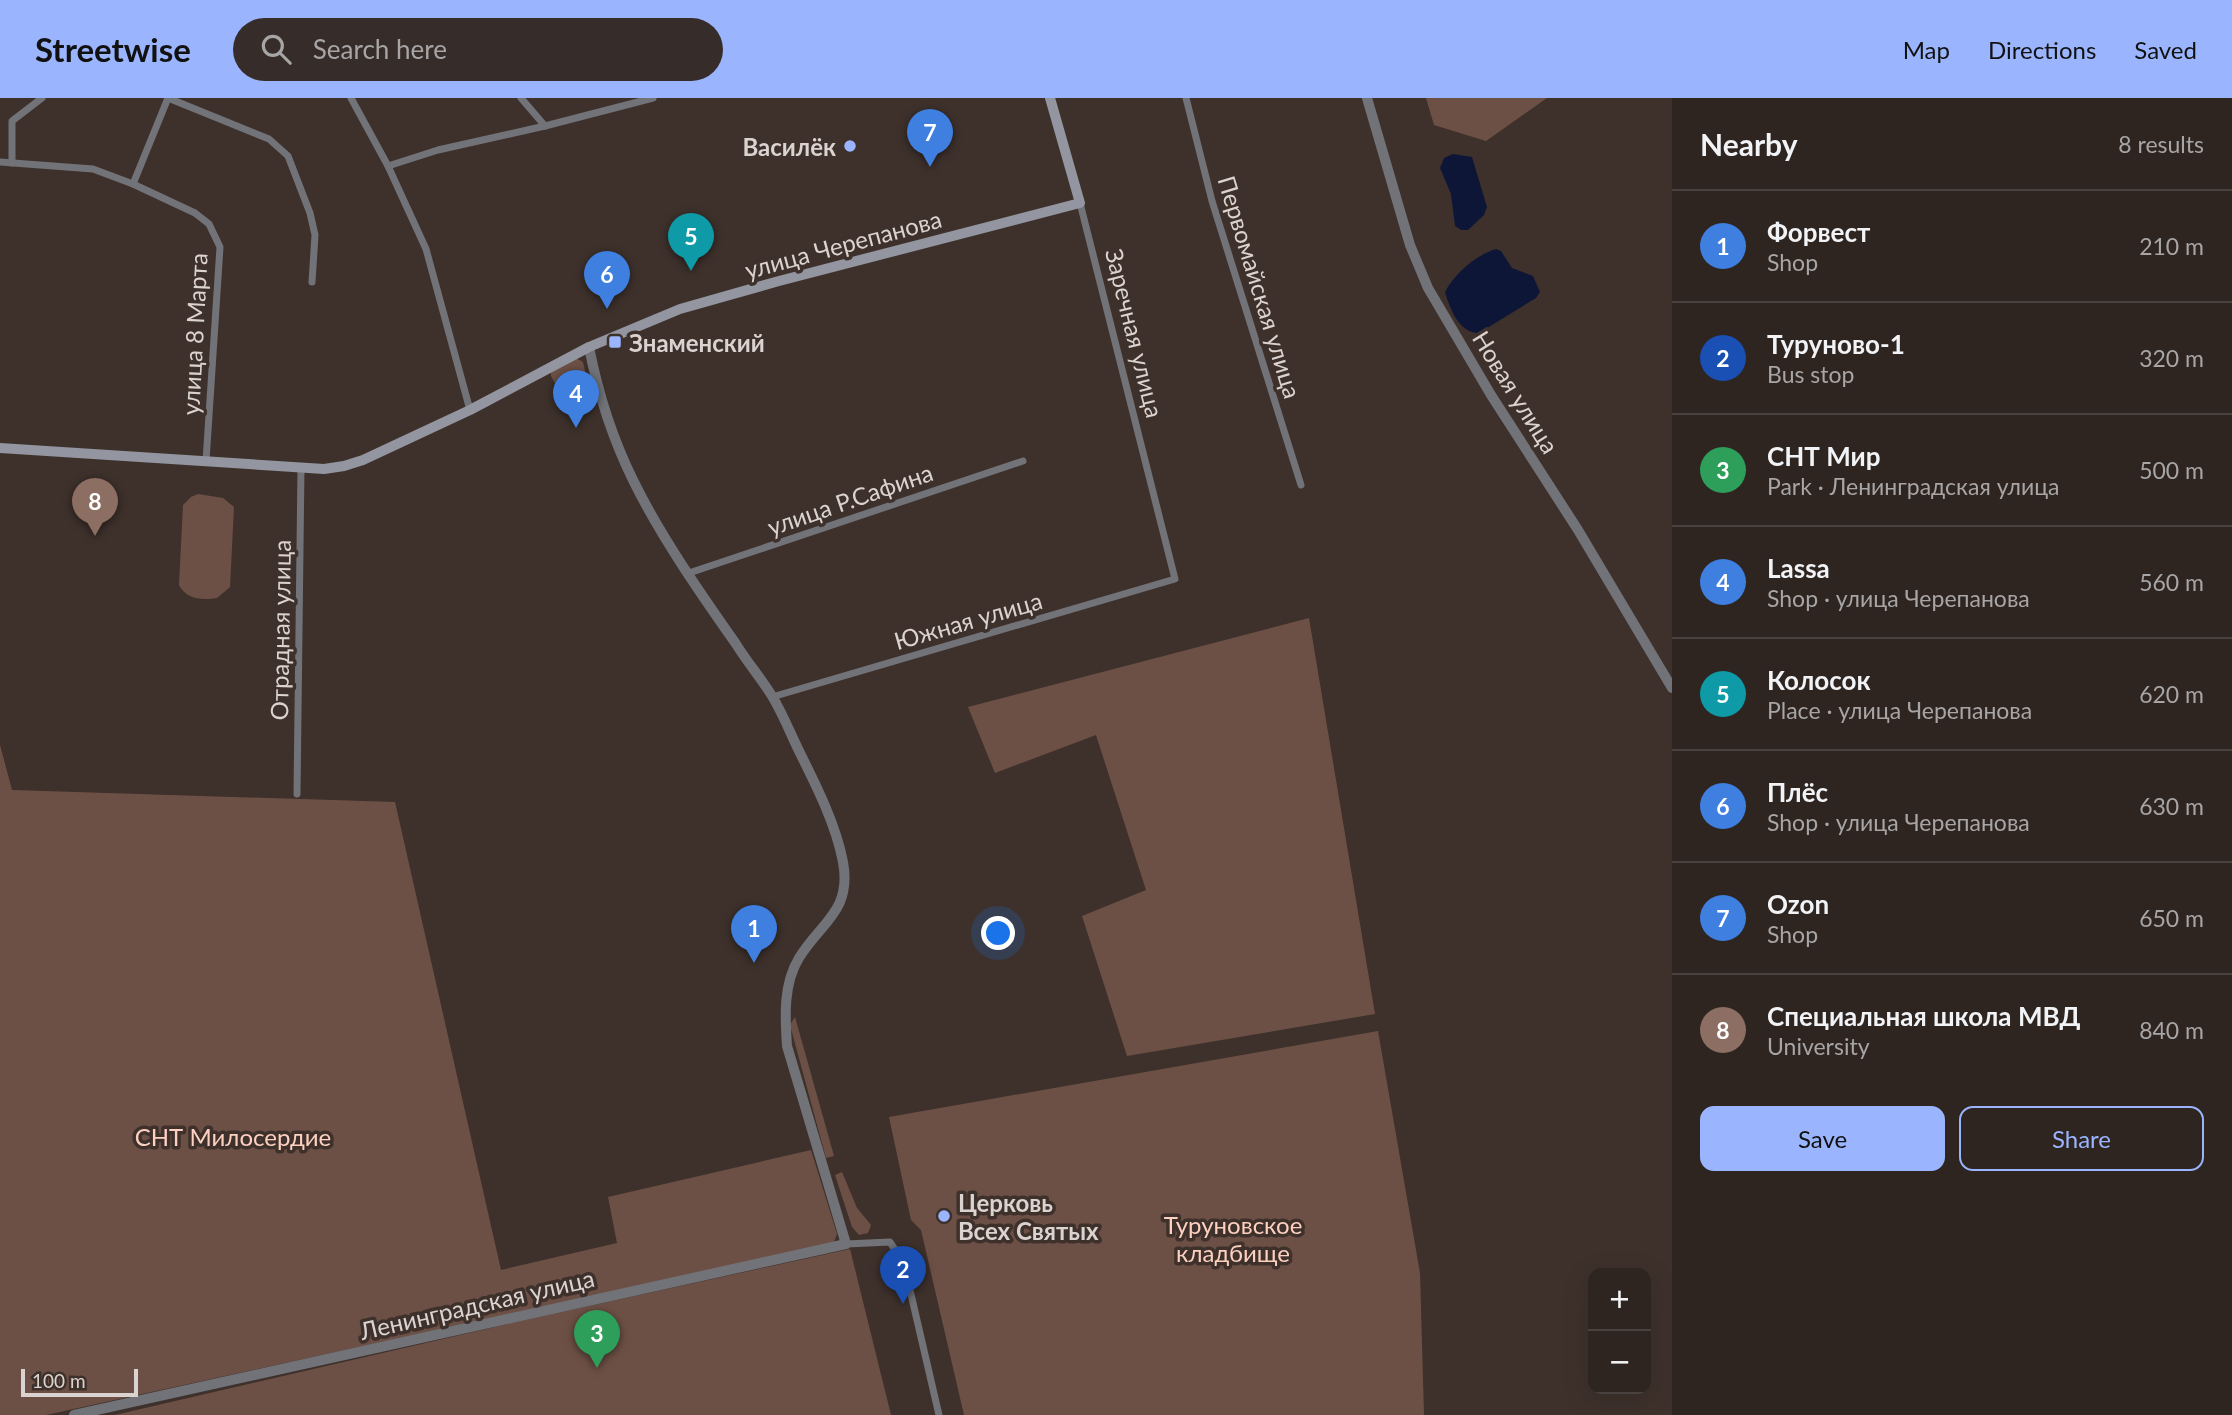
<!DOCTYPE html>
<meta charset="utf-8">
<style>
body{margin:0;font-family:Lato,sans-serif;background:#362d2a;color:#f1f3f6}
.controls{position:absolute;right:21px;bottom:21px;display:grid;overflow:hidden;border-radius:14px;box-shadow:0 7px 28px #0002}
.controls button{width:63px;height:63px;display:grid;place-items:center;padding:0;border:0;border-bottom:2px solid #49423f;background:#2e2521;color:#f1f3f6;font:35px sans-serif}
.scale{position:absolute;left:21px;bottom:18px;width:117px;box-sizing:border-box;padding-left:7px;border:4px solid #dbd3d0;border-top:0;font-size:19px;line-height:24px;white-space:nowrap;color:#dbd3d0;-webkit-text-stroke:5px #3e312c;paint-order:stroke}
.you{position:absolute;left:999px;top:836px;width:24px;height:24px;margin:-18px;border:5px solid #fff;border-radius:50%;background:#1a73e8;box-shadow:0 0 0 10px #1a73e833}
.badge{display:grid;place-items:center;width:46px;height:46px;border-radius:50%;background:#9ab5fd;color:#fff;font-size:23px;font-weight:700}
.pin{position:absolute;translate:-50% -58px;filter:drop-shadow(0 2px 4px #0008)}
.pin::after{content:'';position:absolute;top:37px;width:24px;height:21px;background:inherit;clip-path:polygon(0 0,100% 0,50% 100%)}
.list{margin:0;padding:0;list-style:none}
h2{display:flex;justify-content:space-between;align-items:center;height:91px;margin:0;padding:0 28px;font-size:30px}
h2 small{font-size:23px;font-weight:400;color:#a7a5a5}
.list li{display:grid;grid-template-columns:46px 1fr auto;gap:21px;align-items:center;box-sizing:border-box;height:112px;padding:0 28px;border-top:2px solid #49423f}
.list b{display:block;font-size:26px;white-space:nowrap}
.list p{margin:0;font-size:23px;white-space:nowrap;color:#a7a5a5}
.list em{font-size:23px;font-style:normal;color:#a7a5a5}
.actions{display:flex;gap:14px;padding:21px 28px}
.actions a{flex:1;padding:16px 0;border:2px solid #9ab5fd;border-radius:14px;text-align:center;font-size:24px;color:#9ab5fd}
.actions .main{background:#9ab5fd;color:#111}
.icon{flex:none;width:38px;height:38px;fill:none;stroke:currentColor;stroke-width:2;stroke-linecap:round;stroke-linejoin:round}
.map{position:relative;flex:none;width:1672px;height:1317px;overflow:hidden}
header{display:flex;align-items:center;gap:42px;box-sizing:border-box;height:98px;padding:0 35px;background:#9ab5fd;color:#111}
header strong{font-size:33px}
nav{display:flex;gap:38px;margin-inline-start:auto;font-size:24px}
.search{width:490px;height:63px;background:#362d2a;display:flex;align-items:center;gap:18px;box-sizing:border-box;padding:0 24px;border-radius:38px;color:#a7a5a5;font-size:26px}
main{display:flex}
aside{flex:1;background:#2e2521}
.map>svg:first-child{display:block}
.green{fill:#6d5045}
.water{fill:#0d1636}
.lines{fill:none;stroke-linecap:round;stroke-linejoin:round}
.minor{stroke:#717379;stroke-width:7}
.tertiary{stroke:#717379;stroke-width:10}
.secondary{stroke:#9396a0;stroke-width:10}
.poi-dot{fill:#9ab5fd;stroke:#3e312c;stroke-width:2.5}
.labels{text-anchor:middle;dominant-baseline:central;stroke-width:7;stroke-linejoin:round;paint-order:stroke}
.poi-label{font-size:24px;font-weight:bold;fill:#dbd3d0;stroke:#3e312c;text-anchor:start}
.street-label{font-size:24px;fill:#dbd3d0;stroke:#3e312c}
.park-label{font-size:24px;fill:#fdd0bf;stroke:#3e312c}
</style>
<header>
<strong>Streetwise</strong>
<div class="search"><svg class="icon" aria-label="search" viewBox="0 0 24 24"><circle cx="10" cy="10" r="6"/><path d="M15 15l6 6"/></svg>Search here</div>
<nav><a>Map</a><a>Directions</a><a>Saved</a></nav>
</header>
<main>
<div class="map">
<svg width="1672" height="1317" viewBox="0 0 1672 1317">
<rect width="100%" height="100%" fill="#3e312c"/>
<g class="green">
<path d="M1426 0H1547L1486 43 1434 27Z"/>
<path d="M576 260 583 264 590 296 574 305 566 306 551 278V273Z"/>
<path d="M198 396 223 400 234 409 230 489 217 500C202 502 187 502 179 487L183 407 191 399Z"/>
<path d="M1309 520 1375 916 1127 958 1082 818 1146 792 1096 637 995 675 968 609Z"/>
<path d="M0 647 12 692 395 704 501 1172 617 1145 608 1099 811 1052 837 1136 833 1146 46 1317H0Z"/>
<path d="M795 919 834 1058 826 1060 790 927Z"/>
<path d="M1378 933 1420 1175 1424 1317H964L921 1132 911 1122 889 1019Z"/>
<path d="M842 1074 857 1110 871 1127 868 1135 859 1137 852 1129 835 1077Z"/>
<path d="M850 1151 891 1317H115L516 1224Z"/>
</g>
<g class="water">
<path d="M1453 56 1472 59 1487 109 1484 117 1468 132H1461L1455 128 1451 96 1440 70 1444 60Z"/>
<path d="M1496 151 1501 153 1512 170 1533 178 1540 194 1536 200 1479 235C1459 235 1450 211 1445 194 1455 175 1476 157 1496 151Z"/>
</g>
<g class="lines">
<g class="minor">
<path d="M168 0 269 41 288 58 310 115 315 137 312 184"/>
<path d="M351 0 388 68 426 151 470 312"/>
<path d="M521 0 545 28"/>
<path d="M1186 0 1212 103 1301 387"/>
<path d="M0 64 93 71 133 86 195 115 209 126 220 149 206 363"/>
<path d="M12 65V23L42 0"/>
<path d="M388 68 438 52 545 28 653 0"/>
<path d="M133 86 168 0"/>
<path d="M689 475 1023 363"/>
<path d="M772 599 1175 481 1080 105"/>
<path d="M297 696 301 369"/>
<path d="M846 1146 890 1144 899 1158 910 1192 939 1317"/>
</g>
<g class="tertiary">
<path d="M1367 0 1410 147 1428 190 1491 297 1578 432 1672 590"/>
<path d="M74 1317 846 1146 787 948C785 919 783 886 799 860 821 824 852 813 843 764 836 727 817 689 800 655 791 637 783 616 772 598 761 580 747 564 736 546 701 496 661 439 634 384 613 342 598 295 589 249"/>
</g>
<path class="secondary" d="M0 350 324 371 344 368 363 362 470 312 589 249 680 211 779 183 1080 105 1050 0"/>
</g>
<g class="poi-dot">
<circle cx="850" cy="48" r="7"/>
<rect x="608" y="237" width="14" height="14" rx="3.5"/>
<circle cx="944" cy="1118" r="7"/>
</g>
<g class="labels">
<g class="poi-label">
<text x="836" y="48" text-anchor="end">Василёк</text>
<text x="629" y="244">Знаменский</text>
<text x="958" y="1104">Церковь<tspan x="958" dy="28">Всех Святых</tspan></text>
</g>
<g class="street-label">
<text transform="translate(843 146) rotate(-15)">улица Черепанова</text>
<text transform="translate(1260 189) rotate(73)">Первомайская улица</text>
<text transform="translate(1135 235) rotate(76)">Заречная улица</text>
<text transform="translate(194 236) rotate(-87)">улица 8 Марта</text>
<text transform="translate(1516 294) rotate(58)">Новая улица</text>
<text transform="translate(850 401) rotate(-19)">улица Р.Сафина</text>
<text transform="translate(968 522) rotate(-16)">Южная улица</text>
<text transform="translate(280 532) rotate(-89)">Отрадная улица</text>
<text transform="translate(477 1206) rotate(-13)">Ленинградская улица</text>
</g>
<g class="park-label">
<text x="233" y="1038">СНТ Милосердие</text>
<text x="1233" y="1126">Туруновское<tspan x="1233" dy="28">кладбище</tspan></text>
</g>
</g>
</svg>
<div class="controls">
<button>+</button>
<button>−</button>
</div>
<div class="scale">100 m</div>
<div class="you"></div>
<div class="pin badge" style="left:754px;top:865px;background:#3f7fe0">1</div>
<div class="pin badge" style="left:903px;top:1206px;background:#1a4fb4">2</div>
<div class="pin badge" style="left:597px;top:1270px;background:#2e9e5b">3</div>
<div class="pin badge" style="left:576px;top:330px;background:#3f7fe0">4</div>
<div class="pin badge" style="left:691px;top:173px;background:#0f9aa8">5</div>
<div class="pin badge" style="left:607px;top:211px;background:#3f7fe0">6</div>
<div class="pin badge" style="left:930px;top:69px;background:#3f7fe0">7</div>
<div class="pin badge" style="left:95px;top:438px;background:#8d6e63">8</div>
</div>
<aside>
<h2>Nearby<small>8 results</small></h2>
<ul class="list">
<li><span class="badge" style="background:#3f7fe0">1</span><div><b>Форвест</b><p>Shop</p></div><em>210 m</em></li>
<li><span class="badge" style="background:#1a4fb4">2</span><div><b>Туруново-1</b><p>Bus stop</p></div><em>320 m</em></li>
<li><span class="badge" style="background:#2e9e5b">3</span><div><b>СНТ Мир</b><p>Park · Ленинградская улица</p></div><em>500 m</em></li>
<li><span class="badge" style="background:#3f7fe0">4</span><div><b>Lassa</b><p>Shop · улица Черепанова</p></div><em>560 m</em></li>
<li><span class="badge" style="background:#0f9aa8">5</span><div><b>Колосок</b><p>Place · улица Черепанова</p></div><em>620 m</em></li>
<li><span class="badge" style="background:#3f7fe0">6</span><div><b>Плёс</b><p>Shop · улица Черепанова</p></div><em>630 m</em></li>
<li><span class="badge" style="background:#3f7fe0">7</span><div><b>Ozon</b><p>Shop</p></div><em>650 m</em></li>
<li><span class="badge" style="background:#8d6e63">8</span><div><b>Специальная школа МВД</b><p>University</p></div><em>840 m</em></li>
</ul>
<div class="actions"><a class="main">Save</a><a>Share</a></div>
</aside>
</main>
